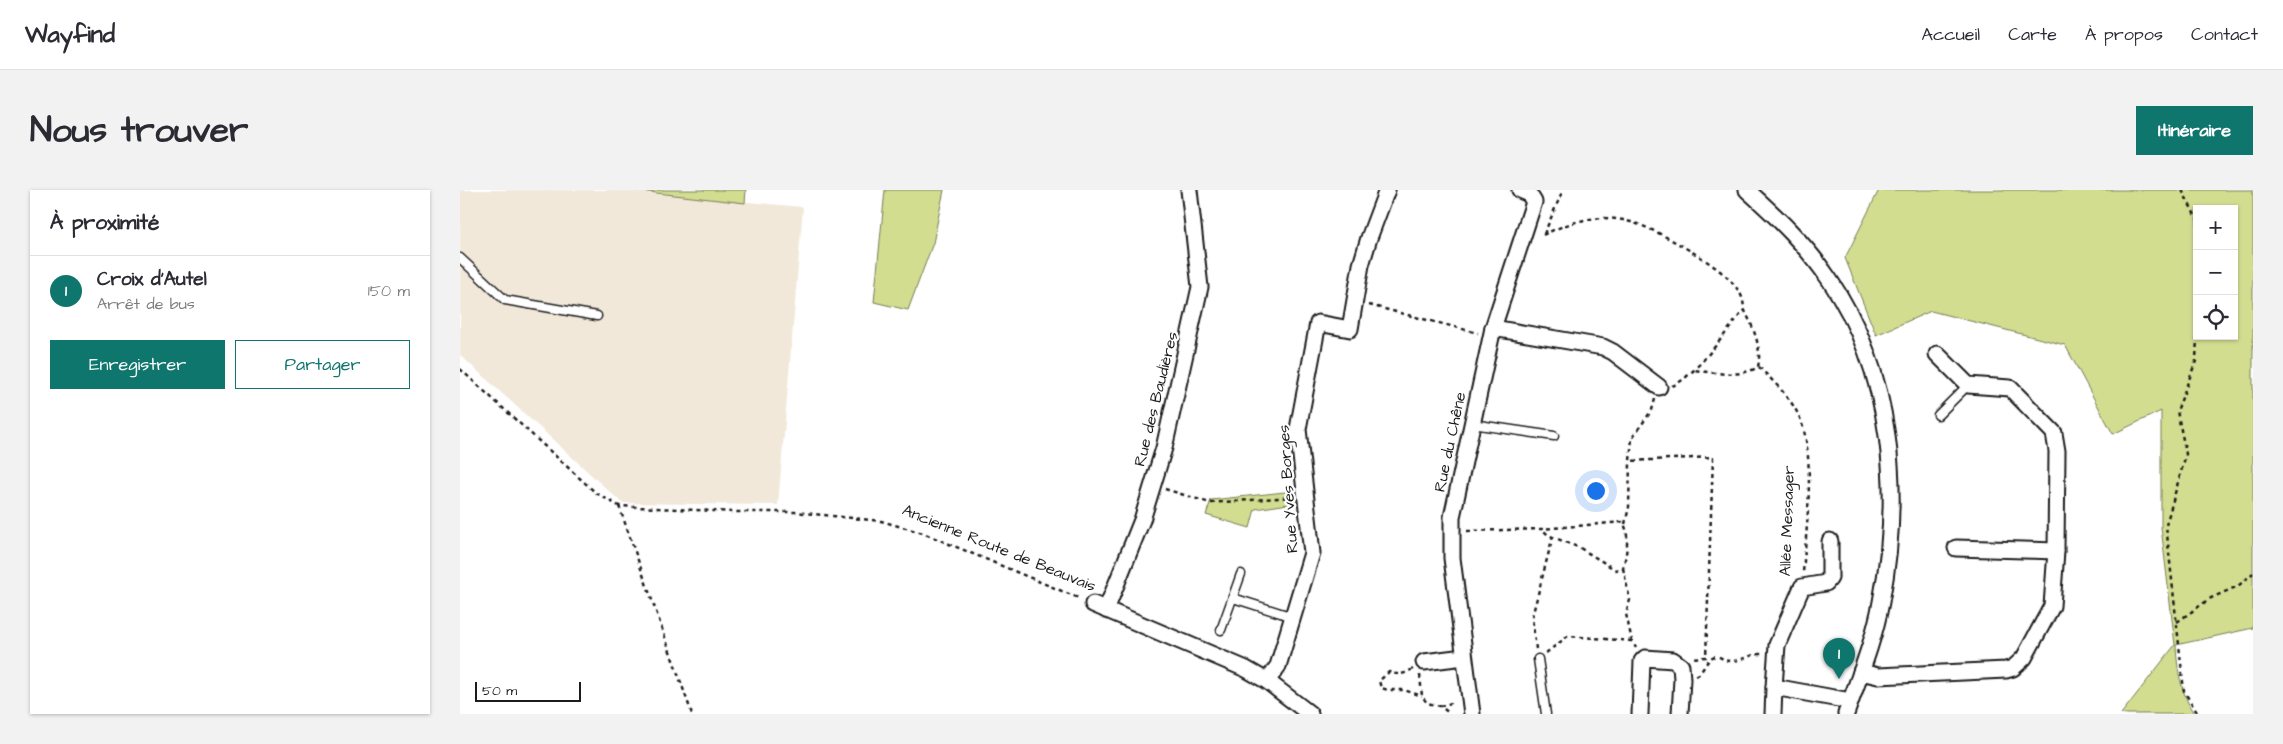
<!DOCTYPE html>
<html lang="fr">
<meta charset="utf-8">
<style>
body{margin:0;font-family:"Architects Daughter",sans-serif;background:#f2f2f3;color:#2b2b33}
.controls{position:absolute;right:15px;top:15px;display:grid;overflow:hidden;border-radius:0px;box-shadow:0 1px 4px #0004}
.controls button{width:45px;height:45px;display:grid;place-items:center;padding:0;border:0;border-bottom:1px solid #e1e1e2;background:#fff;color:#2b2b33;font:25px sans-serif}
.scale{position:absolute;left:15px;bottom:12px;width:106px;box-sizing:border-box;padding-left:5px;border:2px solid #1c1c1c;border-top:0;font-size:14px;line-height:18px;white-space:nowrap;color:#1c1c1c;-webkit-text-stroke:4px #fff;paint-order:stroke}
.you{position:absolute;left:1135px;top:300px;width:18px;height:18px;margin:-12px;border:4px solid #fff;border-radius:50%;background:#1a73e8;box-shadow:0 0 0 8px #1a73e833}
.badge{display:grid;place-items:center;width:32px;height:32px;border-radius:50%;background:#0f766e;color:#fff;font-size:16px;font-weight:700}
.pin{position:absolute;translate:-50% -41px;filter:drop-shadow(0 1px 2px #0008)}
.pin::after{content:'';position:absolute;top:26px;width:18px;height:15px;background:inherit;clip-path:polygon(0 0,100% 0,50% 100%)}
.list{margin:0;padding:0;list-style:none}
h2{display:flex;justify-content:space-between;align-items:center;height:65px;margin:0;padding:0 20px;font-size:21px}
h2 small{font-size:16px;font-weight:400;color:#7c7c81}
.list li{display:grid;grid-template-columns:32px 1fr auto;gap:15px;align-items:center;box-sizing:border-box;height:70px;padding:0 20px;border-top:1px solid #e1e1e2}
.list b{display:block;font-size:19px;white-space:nowrap}
.list p{margin:0;font-size:16px;white-space:nowrap;color:#7c7c81}
.list em{font-size:16px;font-style:normal;color:#7c7c81}
.actions{display:flex;gap:10px;padding:15px 20px}
.actions a{flex:1;padding:11px 0;border:1px solid #0f766e;border-radius:0px;text-align:center;font-size:18px;color:#0f766e}
.actions .main{background:#0f766e;color:#fff}
.icon{flex:none;width:28px;height:28px;fill:none;stroke:currentColor;stroke-width:2;stroke-linecap:round;stroke-linejoin:round}
.map{position:relative;flex:none;width:1793px;height:524px;overflow:hidden;border-radius:0px}
header{display:flex;align-items:center;gap:30px;box-sizing:border-box;height:70px;padding:0 25px;background:#fff;border-bottom:1px solid #e1e1e2}
header strong{font-size:24px}
nav{display:flex;gap:28px;margin-inline-start:auto;font-size:18px}
.intro{display:flex;align-items:center;justify-content:space-between;box-sizing:border-box;height:120px;padding:0 30px}
h1{margin:0;font-size:35px}
.button{padding:12px 22px;border-radius:0px;background:#0f766e;color:#fff;font-size:18px;font-weight:700}
main{display:flex;gap:30px;padding:0 30px}
aside{flex:1;background:#fff;border-radius:0px;box-shadow:0 1px 4px #0004}
.map>svg:first-child{display:block}
.built{fill:#f1e8da}
.green{fill:#d2dd90;stroke:#777c56;fill-rule:evenodd}
.lines{fill:none;stroke-linecap:round;stroke-linejoin:round}
.lane-casing{stroke:#1c1c1c;stroke-width:11}
.street-casing{stroke:#1c1c1c;stroke-width:19}
.path{stroke:#1c1c1c;stroke-width:2.5;stroke-dasharray:4 4;stroke-linecap:butt}
.lane{stroke:#fff;stroke-width:8}
.street{stroke:#fff;stroke-width:15}
.labels{text-anchor:middle;dominant-baseline:central;stroke-width:4.5;stroke-linejoin:round;paint-order:stroke}
.street-label{font-size:16px;fill:#1c1c1c;stroke:#fff}
</style>
<header>
<strong>Wayfind</strong>
<nav><a>Accueil</a><a>Carte</a><a>À propos</a><a>Contact</a></nav>
</header>
<div class="intro"><h1>Nous trouver</h1><a class="button">Itinéraire</a></div>
<main>
<aside>
<h2>À proximité<small></small></h2>
<ul class="list">
<li><span class="badge">1</span><div><b>Croix d'Autel</b><p>Arrêt de bus</p></div><em>150 m</em></li>
</ul>
<div class="actions"><a class="main">Enregistrer</a><a>Partager</a></div>
</aside>
<div class="map">
<svg width="1793" height="524" viewBox="0 0 1793 524">
<rect width="100%" height="100%" fill="#fff"/>
<filter id="ink" filterUnits="userSpaceOnUse"><feTurbulence type="fractalNoise" baseFrequency=".02" numOctaves="2"/><feDisplacementMap in="SourceGraphic" scale="10" xChannelSelector="R" yChannelSelector="G"/><feConvolveMatrix kernelMatrix="1 2 1 2 8 2 1 2 1" color-interpolation-filters="sRGB"/></filter>
<g filter="url(#ink)">
<path class="built" d="M0 0H152L343 17 318 315 162 313 0 165Z"/>
<g class="green">
<path d="M170 0H286L285 13Z"/>
<path d="M425 0H484L473 53 448 120 414 112Z"/>
<path d="M1419 0H1793V438L1716 455C1717 479 1721 503 1734 524H1661L1715 455 1701 337V221L1653 244 1605 155 1471 121 1416 145 1385 68ZM1737 19H1774V146H1737Z"/>
<path d="M834 301 836 313 795 319 790 338 746 325 751 310Z"/>
</g>
<g class="lines">
<defs>
<g id="lane">
<path d="M0 68 45 110 137 126"/>
<path d="M1478 225 1508 195"/>
<path d="M1012 234 1094 246"/>
<path d="M773 408 833 427"/>
<path d="M761 440 781 384"/>
<path d="M1078 469 1086 524"/>
</g>
<g id="street">
<path d="M1287 0C1317 27 1346 55 1369 89 1433 183 1442 303 1421 412 1414 451 1399 487 1386 524"/>
<path d="M1033 138 1143 157 1153 162 1199 197"/>
<path d="M1370 351V388L1366 393 1342 397 1317 455 1314 497 1390 511"/>
<path d="M1496 358 1596 361"/>
<path d="M633 414 786 479 807 491 850 524"/>
<path d="M646 420 682 330 704 258 740 97 729 0"/>
<path d="M964 472 1004 467"/>
<path d="M1401 482 1418 486 1546 480 1553 478 1564 468 1592 416 1596 361 1597 261 1594 243 1550 198 1508 195 1477 164"/>
<path d="M807 491 818 476 852 363 838 239 858 133 890 139 901 75 909 48 927 0"/>
<path d="M1012 524 992 368V327L1033 138 1074 12 1069 4 1060 0"/>
<path d="M1180 524 1182 471 1185 468 1213 470 1221 476 1222 489 1220 524"/>
<path d="M1313 524 1314 497"/>
</g>
</defs>
<use href="#lane" class="lane-casing"/>
<use href="#street" class="street-casing"/>
<g class="path">
<path d="M1722 0 1737 29"/>
<path d="M1084 44 1103 0"/>
<path d="M1083 45C1143 15 1175 28 1229 60 1247 71 1271 86 1281 105 1284 111 1283 117 1286 123 1294 139 1302 159 1298 177 1280 188 1254 183 1234 180"/>
<path d="M909 115 1018 143"/>
<path d="M1737 146 1736 171 1717 221 1726 264 1706 335 1724 501 1738 524"/>
<path d="M1299 177C1313 191 1329 206 1338 224 1357 262 1346 341 1343 383"/>
<path d="M0 179 136 303 159 316 273 322H335L421 331 463 343 621 409"/>
<path d="M1212 196C1235 187 1267 140 1284 120"/>
<path d="M1195 209 1192 220 1172 248 1170 271 1253 267 1246 467 1231 468"/>
<path d="M705 299 750 313 832 307"/>
<path d="M159 316 232 524"/>
<path d="M1165 334 1169 317 1170 271"/>
<path d="M1007 341 1082 339 1162 332C1171 340 1166 367 1163 378L1156 380 1120 358 1088 345 1082 339"/>
<path d="M1163 378 1170 410 1166 424 1172 451 1176 458"/>
<path d="M1717 432 1751 408 1778 396 1793 383"/>
<path d="M1076 459 1072 427 1093 346"/>
<path d="M1086 463 1108 446 1172 451"/>
<path d="M953 479C944 484 939 486 929 482L919 491 921 498 928 500H944L962 506"/>
<path d="M960 485 962 506 967 513 980 516 990 524"/>
<path d="M1236 486C1243 482 1245 473 1251 468 1257 463 1262 470 1269 471 1281 472 1291 463 1303 464"/>
<path d="M980 516 995 512"/>
</g>
<use href="#lane" class="lane"/>
<use href="#street" class="street"/>
</g>
</g>
<g class="labels">
<g class="street-label">
<text transform="translate(696 209) rotate(-76)">Rue des Baudières</text>
<text transform="translate(990 252) rotate(-78)">Rue du Chêne</text>
<text transform="translate(828 299) rotate(-94)">Rue Yves Borges</text>
<text transform="translate(1327 331) rotate(-88)">Allée Messager</text>
<text transform="translate(539 358) rotate(22)">Ancienne Route de Beauvais</text>
</g>
</g>
</svg>
<div class="controls">
<button>+</button>
<button>−</button>
<button><svg class="icon" aria-label="locate" viewBox="0 0 24 24"><circle cx="12" cy="12" r="6"/><path d="M12 2v4M12 18v4M2 12h4M18 12h4"/></svg></button>
</div>
<div class="scale">50 m</div>
<div class="you"></div>
<div class="pin badge" style="left:1379px;top:489px">1</div>
</div>
</main>
